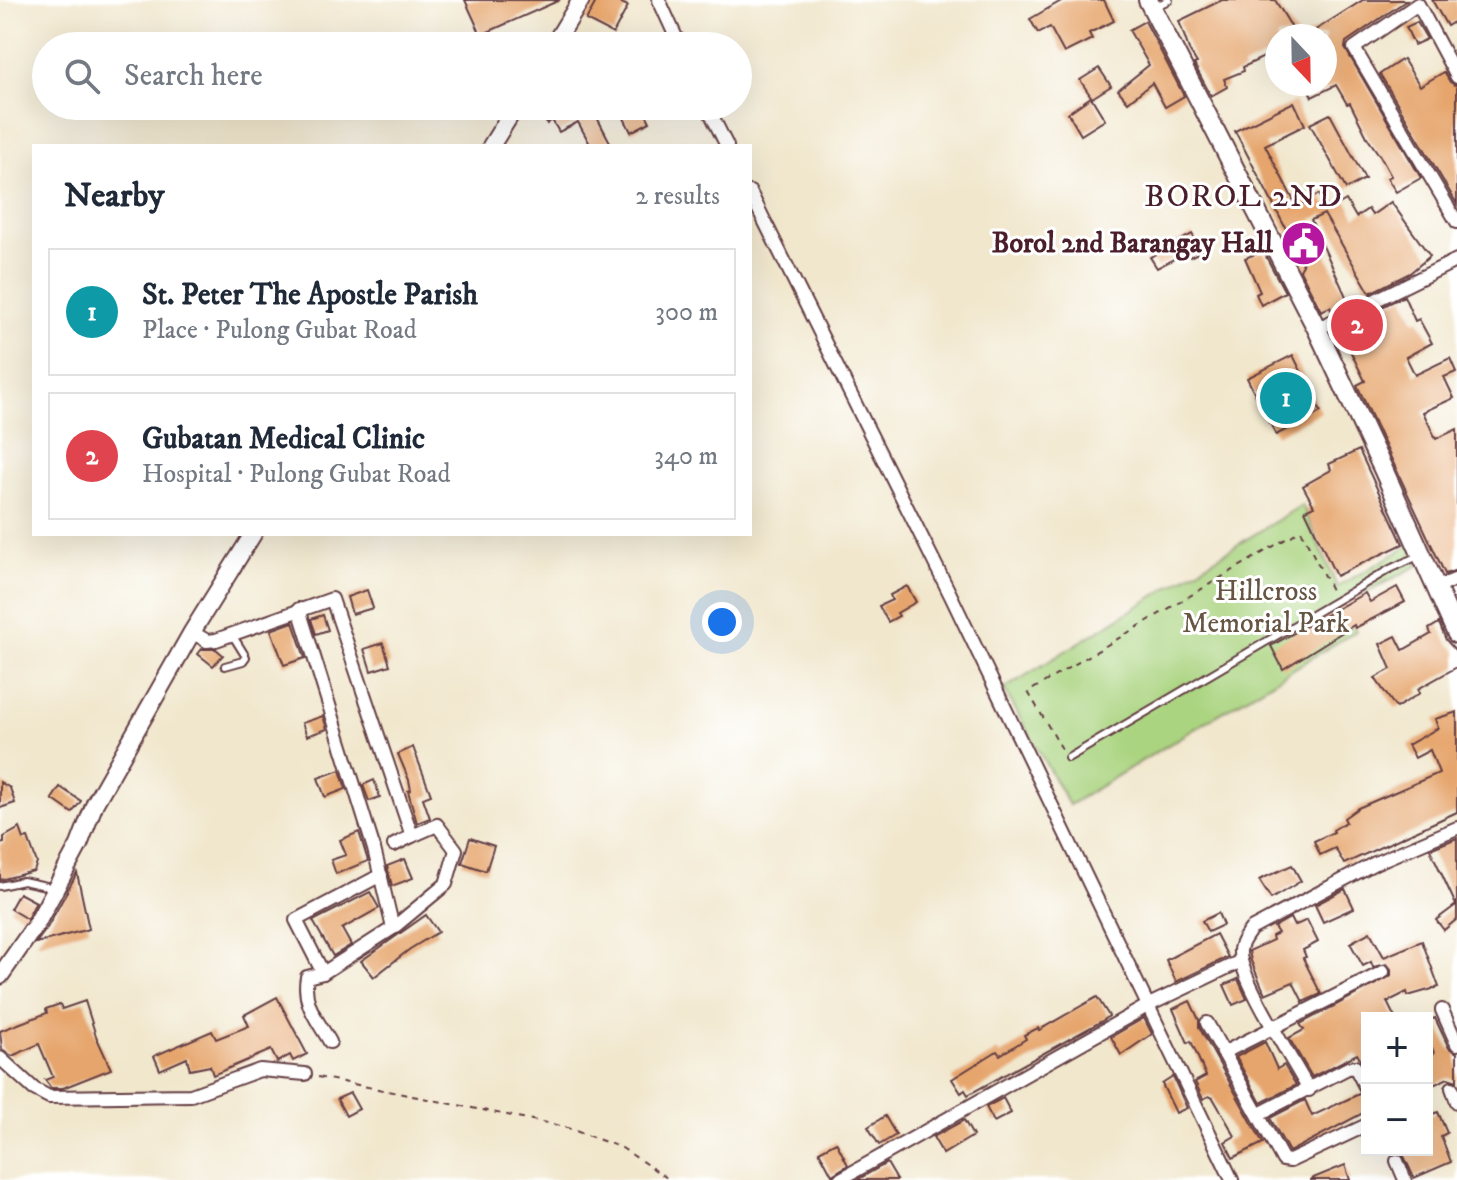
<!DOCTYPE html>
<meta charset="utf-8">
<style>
body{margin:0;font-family:"IM FELL DW Pica",serif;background:#f2f2f3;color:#1f2937}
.controls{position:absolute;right:24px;bottom:24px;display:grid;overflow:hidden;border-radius:0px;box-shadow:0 8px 32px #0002}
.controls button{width:72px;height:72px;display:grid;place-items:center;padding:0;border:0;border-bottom:2px solid #e0e1e3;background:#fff;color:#1f2937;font:40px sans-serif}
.compass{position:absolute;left:1265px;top:24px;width:72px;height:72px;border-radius:50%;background:#fff;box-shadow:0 8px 32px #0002;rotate:158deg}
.you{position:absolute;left:722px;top:622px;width:28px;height:28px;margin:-20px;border:6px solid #fff;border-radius:50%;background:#1a73e8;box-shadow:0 0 0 12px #1a73e833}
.badge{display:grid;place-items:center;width:52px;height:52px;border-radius:50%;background:#b5179e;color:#fff;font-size:26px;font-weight:700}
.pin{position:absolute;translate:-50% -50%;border:4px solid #fff;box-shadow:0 2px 8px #0006}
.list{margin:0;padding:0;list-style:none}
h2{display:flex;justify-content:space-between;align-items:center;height:104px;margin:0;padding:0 32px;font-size:34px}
h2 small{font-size:26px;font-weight:400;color:#747a83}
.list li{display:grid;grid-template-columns:52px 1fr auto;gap:24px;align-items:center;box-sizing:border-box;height:128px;margin:0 16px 16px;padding:0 16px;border:2px solid #e0e1e3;border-radius:0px}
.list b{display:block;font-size:30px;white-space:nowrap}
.list p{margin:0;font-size:26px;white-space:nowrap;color:#747a83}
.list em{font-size:26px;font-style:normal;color:#747a83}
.icon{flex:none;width:44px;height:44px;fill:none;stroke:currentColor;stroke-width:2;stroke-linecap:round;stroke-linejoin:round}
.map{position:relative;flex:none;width:1457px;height:1180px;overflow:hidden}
.search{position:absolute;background:#fff;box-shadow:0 8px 32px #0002;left:32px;top:32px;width:720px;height:88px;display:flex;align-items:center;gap:20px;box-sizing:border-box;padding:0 28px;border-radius:44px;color:#747a83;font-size:30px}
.panel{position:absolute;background:#fff;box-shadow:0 8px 32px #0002;left:32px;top:144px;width:720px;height:392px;border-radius:0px}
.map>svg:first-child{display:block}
.green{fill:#aad480;stroke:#7a7a56;stroke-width:2}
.building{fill:#e6a56c}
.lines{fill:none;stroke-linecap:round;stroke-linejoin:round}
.service-casing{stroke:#633d43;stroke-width:10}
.minor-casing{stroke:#633d43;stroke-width:16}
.tertiary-casing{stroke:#633d43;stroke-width:20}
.secondary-casing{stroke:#633d43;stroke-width:22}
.path{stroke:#633d43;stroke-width:2;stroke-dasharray:6 6;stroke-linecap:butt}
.service{stroke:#fff;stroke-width:6}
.minor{stroke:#fff;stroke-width:12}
.tertiary{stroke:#fff;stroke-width:16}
.secondary{stroke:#fff;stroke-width:18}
.labels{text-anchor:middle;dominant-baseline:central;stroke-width:6;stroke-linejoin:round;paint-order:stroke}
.poi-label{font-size:28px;font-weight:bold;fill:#4a1f2b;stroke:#fff;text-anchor:end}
.park-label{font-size:28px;fill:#675544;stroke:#fff}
.quarter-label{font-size:32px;letter-spacing:2px;fill:#4a1f2b;stroke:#fff}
</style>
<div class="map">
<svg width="1457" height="1180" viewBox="0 0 1457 1180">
<rect width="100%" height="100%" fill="#fff"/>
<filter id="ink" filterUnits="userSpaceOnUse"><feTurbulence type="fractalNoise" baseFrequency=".0125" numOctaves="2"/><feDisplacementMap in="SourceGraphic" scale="16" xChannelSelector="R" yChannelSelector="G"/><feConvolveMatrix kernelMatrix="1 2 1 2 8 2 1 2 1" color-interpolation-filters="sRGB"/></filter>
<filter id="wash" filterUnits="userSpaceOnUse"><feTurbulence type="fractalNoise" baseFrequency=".006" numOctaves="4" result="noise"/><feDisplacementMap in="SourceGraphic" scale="32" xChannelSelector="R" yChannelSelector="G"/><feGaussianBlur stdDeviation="1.8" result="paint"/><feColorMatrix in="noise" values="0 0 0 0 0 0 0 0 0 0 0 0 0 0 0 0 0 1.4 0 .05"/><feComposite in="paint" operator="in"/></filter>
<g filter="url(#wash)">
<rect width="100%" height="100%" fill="#f1e7cd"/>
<path class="green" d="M1302 505 1337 587 1410 545 1419 565 1341 605 1356 631 1069 805 1004 689Z"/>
<g id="blocks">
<g class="building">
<path d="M465 0H560L481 35Z"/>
<path d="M597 0H615L628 6 613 34 586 20Z"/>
<path d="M1063 0H1104L1114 21 1089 33 1092 39 1064 53 1050 27 1038 33 1030 19Z"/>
<path d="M1222 0H1275L1297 36H1277V69L1268 55 1243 67 1244 71 1224 79 1227 87 1211 96 1194 64 1197 63 1190 52 1179 21Z"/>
<path d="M1363 0H1407L1346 42 1345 48 1421 178 1396 192 1387 178 1391 176 1380 156 1368 139 1350 103 1347 104 1336 85 1312 97 1306 84H1325V36H1306Z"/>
<path d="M1432 0H1457V20L1447 26Z"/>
<path d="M1145 21 1184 96 1165 107 1152 83 1128 102 1118 90 1149 65 1129 30Z"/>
<path d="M1417 22 1427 39 1414 45 1406 27Z"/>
<path d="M1403 59 1420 86 1444 72 1450 82 1457 86V204L1380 74Z"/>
<path d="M1099 68 1111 86 1092 98 1080 80Z"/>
<path d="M1091 97 1105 120 1081 135 1068 113Z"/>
<path d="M1294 102 1305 125 1265 145 1297 207 1319 194 1329 210 1346 200 1356 217 1368 209 1372 215 1391 202 1430 256 1410 273 1370 293 1324 214 1311 220 1349 303 1332 312 1330 307 1321 311 1300 270 1303 265 1286 229 1235 131Z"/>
<path d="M351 106H385L379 118Z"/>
<path d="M537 106H591L612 146H591L578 122 559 132 552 120 547 124Z"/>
<path d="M618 106H642L650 122 631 132Z"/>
<path d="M1330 114 1365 179 1346 189 1310 124Z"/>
<path d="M1192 234 1202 251 1190 257 1187 252 1157 268 1150 257Z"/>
<path d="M1263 251 1285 292 1261 305 1256 294 1260 292 1245 258Z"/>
<path d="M1404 296 1415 321 1419 319 1432 343 1406 357 1415 375 1450 358 1456 372 1444 377 1454 398 1423 412 1436 439 1457 429V570L1445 574 1357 385 1365 381 1339 328Z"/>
<path d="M1293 355 1321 412 1276 435 1247 378Z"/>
<path d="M1359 450 1403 544 1336 576 1305 510 1314 506 1303 486 1331 470 1329 464Z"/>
<path d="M907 586 916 602 897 613 899 616 888 622 879 606 892 600 890 595Z"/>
<path d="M1397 587 1405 602 1355 628 1354 625 1283 669 1271 646 1365 593 1370 602Z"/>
<path d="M367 590 373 608 352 614 347 597Z"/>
<path d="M323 615 328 630 316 634 311 619Z"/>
<path d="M293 622 305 658 284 665 271 630Z"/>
<path d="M1439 623 1446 640 1457 652V667L1418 689 1420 693 1396 708 1375 678 1391 669 1380 644 1396 636 1403 650 1431 634 1429 629Z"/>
<path d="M383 643 390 665 371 671 364 649Z"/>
<path d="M202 649H216L223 655 213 666 198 654Z"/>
<path d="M1457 712V812L1344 864 1335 848 1320 855 1314 841 1334 832 1333 830 1346 822 1344 818 1358 808 1439 773 1430 750 1415 758 1408 745 1438 728 1435 719Z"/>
<path d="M323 716 327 729 307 736 302 723Z"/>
<path d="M413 747 431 795 423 798 430 818 417 823 408 791 411 790 409 780 398 754Z"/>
<path d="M340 770 346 789 325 797 318 778Z"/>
<path d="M374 780 380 797 369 801 363 785Z"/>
<path d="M0 782 10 788 15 803 0 808Z"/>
<path d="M60 787 81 801 72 813 52 799Z"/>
<path d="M20 828 24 839 28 838 37 863 34 871 0 880V844L4 843V837Z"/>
<path d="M359 832 368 861 336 874 331 860 346 855 340 840Z"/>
<path d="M470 838 494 846 486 871 462 863Z"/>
<path d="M1457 838V919L1444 930 1436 920 1456 905 1430 849Z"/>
<path d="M405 859 413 878 392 886 387 866Z"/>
<path d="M1292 865 1301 881 1271 899 1259 880Z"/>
<path d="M77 873 89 929 36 943 47 928Z"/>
<path d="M1345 889 1354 908 1323 922 1315 905Z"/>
<path d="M370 892 379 908 342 929 351 945 333 956 313 921Z"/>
<path d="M19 893 36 902 27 919 10 909Z"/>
<path d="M1218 913 1223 925 1208 932 1202 921Z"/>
<path d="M426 915 438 932 410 949 374 977 361 961Z"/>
<path d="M1290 918 1294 926 1307 920 1318 942 1303 950 1306 957 1303 958 1321 994 1303 1002 1293 982 1265 994 1251 961 1249 951 1273 940 1272 936 1278 933 1274 927Z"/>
<path d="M1370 932 1384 957 1422 941 1439 987 1408 996 1407 992 1387 1002 1395 1018H1367V1071L1357 1054 1312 1077 1289 1038 1304 1030 1300 1024 1391 976V969L1387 964 1373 967 1371 962 1363 966 1350 943Z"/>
<path d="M1216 934 1228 957 1176 982 1166 960Z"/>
<path d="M1238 979 1247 999 1233 1005 1224 985Z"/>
<path d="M277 997 307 1054 293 1061 290 1055 277 1062 271 1050 213 1075 210 1066 190 1070 187 1058 160 1070 154 1056 212 1031 216 1039 249 1026 244 1015Z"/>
<path d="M1097 997 1109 1016 1104 1020 968 1095 965 1090 961 1093 952 1079 997 1051 1000 1055 1026 1039 1024 1035 1038 1028 1039 1030Z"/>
<path d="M85 1001 96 1036 111 1069 63 1088H51L45 1080 53 1077 39 1044 12 1056 2 1049 0 1031 47 1013 46 1009 60 1004 62 1009Z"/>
<path d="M1190 1001 1199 1020V1027L1263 1143 1233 1158 1225 1142 1235 1136 1213 1098 1209 1096 1203 1099 1195 1082 1206 1076 1191 1041 1188 1043 1173 1009Z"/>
<path d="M1144 1018 1152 1034 1121 1055 1111 1037Z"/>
<path d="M1435 1018 1449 1048 1457 1053V1081L1448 1078 1427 1088V1056L1434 1053 1427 1035V1021Z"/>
<path d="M1265 1042 1277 1069 1284 1065 1296 1085 1261 1103 1236 1057Z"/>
<path d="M1173 1077 1187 1108 1176 1113 1162 1084Z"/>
<path d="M350 1093 359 1109 346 1116 337 1099Z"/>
<path d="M1359 1094 1367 1099V1111L1289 1152 1270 1118 1305 1100 1312 1116Z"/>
<path d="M1003 1098 1011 1113 994 1122 986 1107Z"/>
<path d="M1438 1112 1447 1133 1441 1136 1451 1162 1414 1178 1403 1154H1391L1400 1150H1427V1116Z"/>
<path d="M885 1116 896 1135 879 1145 868 1127Z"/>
<path d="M964 1120 973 1136 943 1154 933 1137Z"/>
<path d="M836 1142 848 1165 832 1175 819 1151Z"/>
<path d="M887 1163 897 1180H857Z"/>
<path d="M1345 1165 1350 1180H1311V1179Z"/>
</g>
</g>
</g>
<g filter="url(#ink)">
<use href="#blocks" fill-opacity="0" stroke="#633d43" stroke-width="2"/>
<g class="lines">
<defs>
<g id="service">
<path d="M1154 7 1169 0"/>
<path d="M225 666 243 661 246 657 233 636"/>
<path d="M1068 758 1390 569 1418 556"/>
<path d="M0 886 23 881 55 888"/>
</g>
<g id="minor">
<path d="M659 0 680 46"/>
<path d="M1457 77 1418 4 1354 48 1457 222"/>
<path d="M707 106 727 146"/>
<path d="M750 192 951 596 1232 1180"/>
<path d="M1317 329 1457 260"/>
<path d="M1437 587 1457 579"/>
<path d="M299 609 374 849 393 928 323 973 307 977C302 1004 317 1019 330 1042"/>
<path d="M192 632 207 641 216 640 332 599 412 836 394 845"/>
<path d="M393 928 446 884 456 850 437 825 412 836"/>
<path d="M323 973 296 920 381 875"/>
<path d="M1442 1010 1457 1044"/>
<path d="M1207 1023 1283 1160 1290 1161 1367 1125"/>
<path d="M1223 1053 1383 972"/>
<path d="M0 1058 34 1089 49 1097 191 1095 260 1070 305 1074"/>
<path d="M1452 1088 1457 1102"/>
<path d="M1309 1090C1294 1062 1238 976 1240 951 1240 943 1247 935 1251 929L1375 863 1457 828"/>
<path d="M1259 1114 1348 1068 1355 1067 1367 1090"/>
<path d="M1397 1161 1405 1180"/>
<path d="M839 1180 1149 1005 1241 961"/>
</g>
<g id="tertiary">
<path d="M553 46 581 0"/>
<path d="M491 146 516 106"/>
<path d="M0 976 37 923 79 845 95 803 192 632 253 534"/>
</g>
<path id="secondary" d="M1148 0 1317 329 1383 469 1457 634"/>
</defs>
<use href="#service" class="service-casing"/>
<use href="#minor" class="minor-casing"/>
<use href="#tertiary" class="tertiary-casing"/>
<use href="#secondary" class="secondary-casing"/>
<g class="path">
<path d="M1062 749 1028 692 1301 530 1332 592"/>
<path d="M318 1077 562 1126 622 1148 670 1180"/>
</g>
<use href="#service" class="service"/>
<use href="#minor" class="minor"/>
<use href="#tertiary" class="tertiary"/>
<use href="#secondary" class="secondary"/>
</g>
</g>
<defs>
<symbol id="civic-disc" viewBox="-11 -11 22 22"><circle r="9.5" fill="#b5179e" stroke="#fff"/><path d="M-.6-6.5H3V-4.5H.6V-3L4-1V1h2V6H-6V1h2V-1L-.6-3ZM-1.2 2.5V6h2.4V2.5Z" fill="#fff"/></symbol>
</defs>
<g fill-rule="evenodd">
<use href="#civic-disc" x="1278" y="218" width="51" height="51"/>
</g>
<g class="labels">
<g class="poi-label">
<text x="1273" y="243">Borol 2nd Barangay Hall</text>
</g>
<g class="park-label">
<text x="1266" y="591">Hillcross<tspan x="1266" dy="32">Memorial Park</tspan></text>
</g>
<g class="quarter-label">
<text x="1244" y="197">BOROL 2ND</text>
</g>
</g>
</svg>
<div class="controls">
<button>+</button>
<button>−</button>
</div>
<svg class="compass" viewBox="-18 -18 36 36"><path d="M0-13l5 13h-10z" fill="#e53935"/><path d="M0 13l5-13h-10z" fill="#747a83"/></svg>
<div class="you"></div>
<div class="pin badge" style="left:1286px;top:398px;background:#0f9aa8">1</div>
<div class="pin badge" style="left:1357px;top:325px;background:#e0444e">2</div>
<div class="search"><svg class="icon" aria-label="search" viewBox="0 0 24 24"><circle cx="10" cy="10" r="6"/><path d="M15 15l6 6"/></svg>Search here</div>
<section class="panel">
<h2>Nearby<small>2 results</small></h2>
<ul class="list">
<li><span class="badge" style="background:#0f9aa8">1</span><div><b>St. Peter The Apostle Parish</b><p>Place · Pulong Gubat Road</p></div><em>300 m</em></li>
<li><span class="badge" style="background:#e0444e">2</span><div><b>Gubatan Medical Clinic</b><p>Hospital · Pulong Gubat Road</p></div><em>340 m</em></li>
</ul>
</section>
</div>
